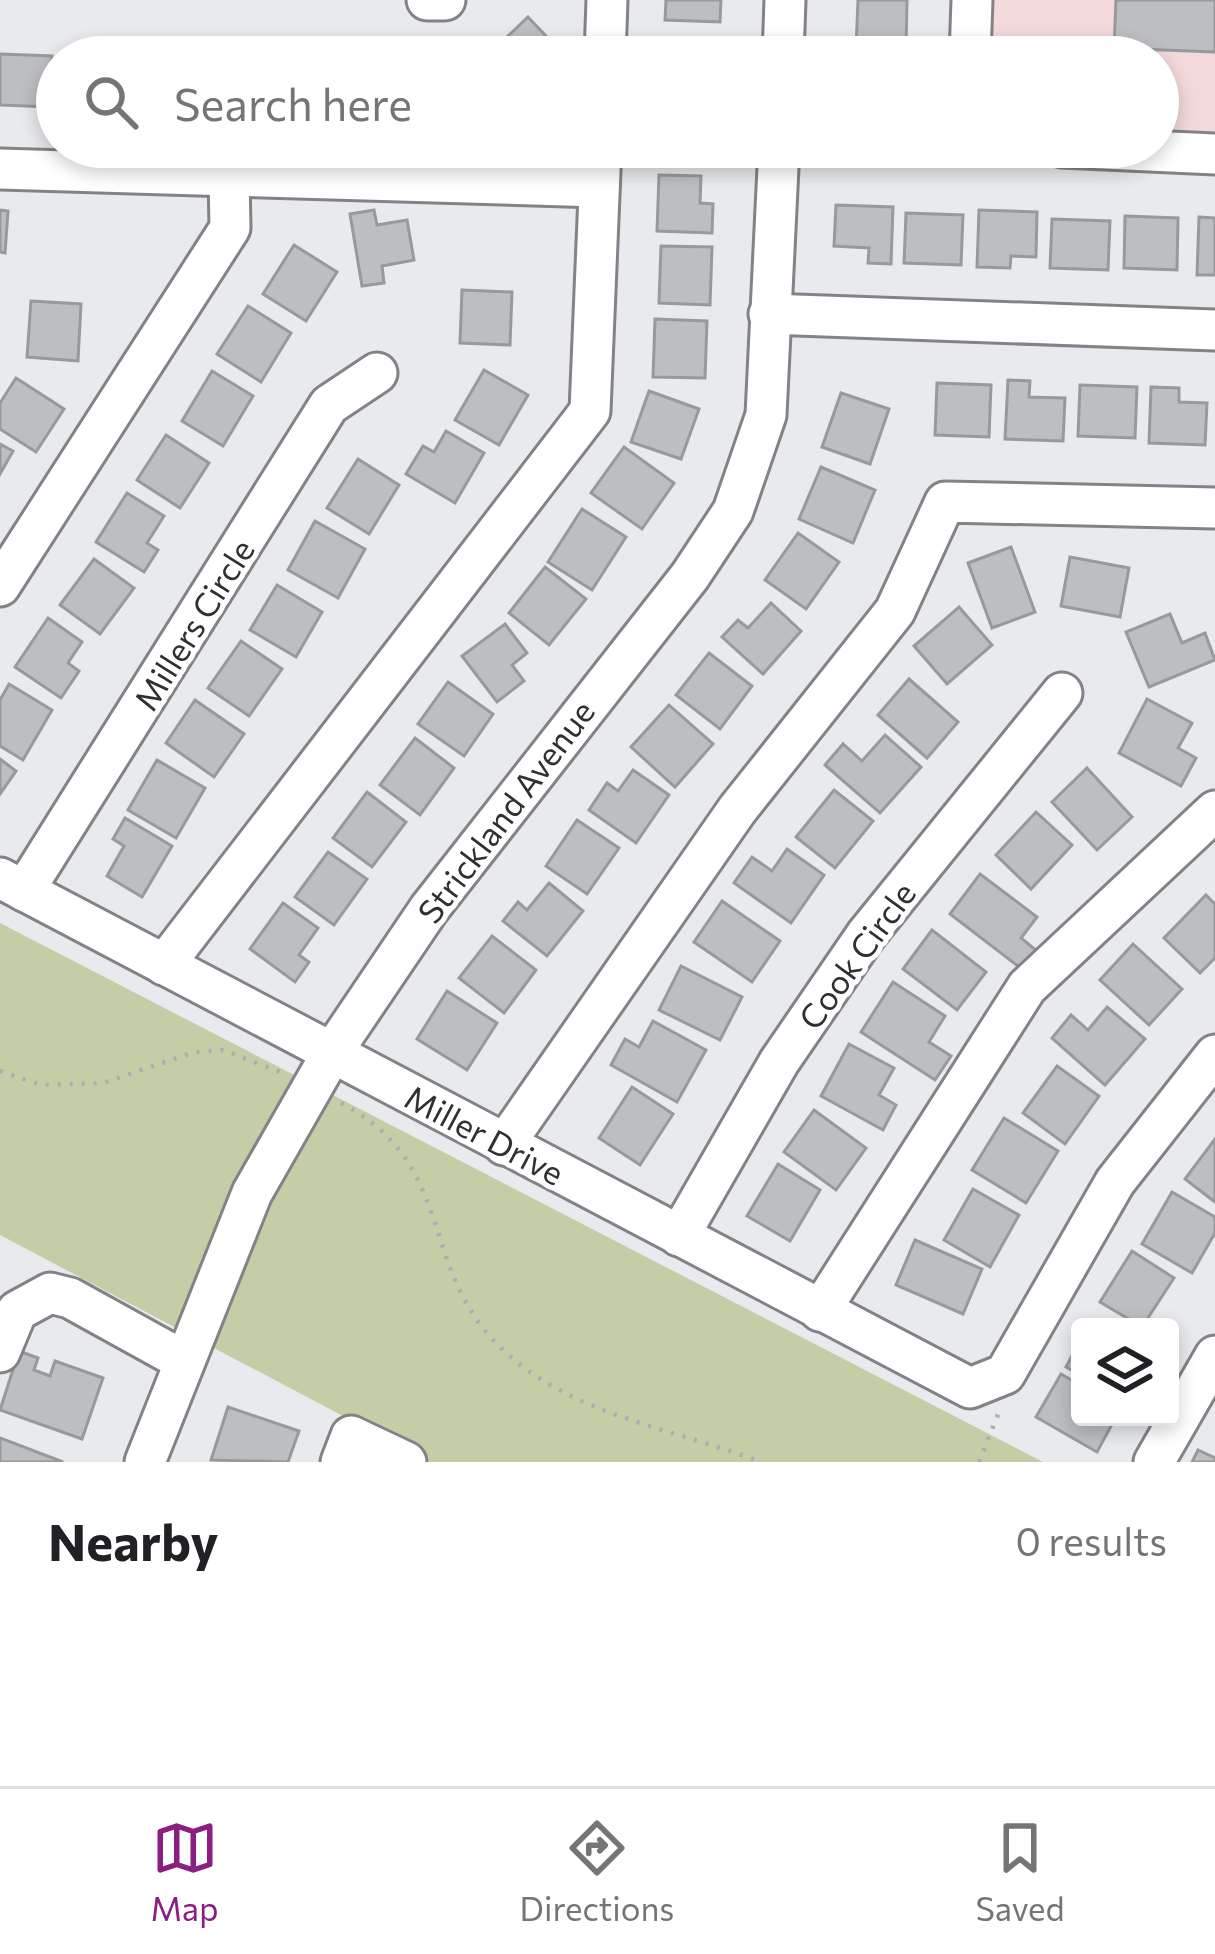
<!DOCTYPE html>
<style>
body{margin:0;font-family:Commissioner,sans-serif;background:#f2f2f2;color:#202124}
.controls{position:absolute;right:36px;bottom:36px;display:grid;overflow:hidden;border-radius:12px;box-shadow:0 6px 18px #0003}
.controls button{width:108px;height:108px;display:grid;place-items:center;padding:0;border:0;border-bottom:3px solid #e0e0e0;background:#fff;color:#202124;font:60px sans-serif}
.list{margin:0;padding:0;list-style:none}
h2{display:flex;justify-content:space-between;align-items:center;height:156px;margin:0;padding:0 48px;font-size:51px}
h2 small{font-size:39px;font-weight:400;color:#757577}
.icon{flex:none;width:66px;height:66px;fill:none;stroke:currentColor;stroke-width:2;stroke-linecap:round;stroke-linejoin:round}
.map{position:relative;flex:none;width:1215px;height:1462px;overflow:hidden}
.search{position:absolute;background:#fff;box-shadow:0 6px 18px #0003;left:36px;right:36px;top:36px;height:132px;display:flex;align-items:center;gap:30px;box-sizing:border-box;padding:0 42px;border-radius:66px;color:#757577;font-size:45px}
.sheet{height:324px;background:#fff}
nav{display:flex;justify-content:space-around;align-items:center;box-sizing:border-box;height:168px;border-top:3px solid #e0e0e0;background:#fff;font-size:33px;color:#757577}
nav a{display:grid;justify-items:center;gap:6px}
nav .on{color:#8c1e82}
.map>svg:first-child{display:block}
.commercial{fill:#f4d9db}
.green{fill:#c5cda7}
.building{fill:#bcbec1;stroke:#97999b;stroke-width:3}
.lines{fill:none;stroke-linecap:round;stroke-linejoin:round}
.minor-casing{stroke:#828386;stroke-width:45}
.path{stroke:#acadb0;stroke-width:4.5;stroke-dasharray:3 9;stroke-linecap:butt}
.minor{stroke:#fff;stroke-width:39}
.labels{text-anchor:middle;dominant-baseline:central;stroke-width:10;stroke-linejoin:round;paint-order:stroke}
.street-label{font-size:33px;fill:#2f3031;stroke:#fff}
</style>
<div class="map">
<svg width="1215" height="1462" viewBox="0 0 1215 1462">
<rect width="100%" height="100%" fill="#e9eaed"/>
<path class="commercial" d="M982 0H1215V148L1158 146V57H980Z"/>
<path class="green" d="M0 923 1043 1462H430L0 1235Z"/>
<g class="building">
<path d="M666 0H721L720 22 665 20Z"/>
<path d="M858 0H907L906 50 856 48Z"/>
<path d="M1116 0H1215V52L1114 48Z"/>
<path d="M528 17 562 53 486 57Z"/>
<path d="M665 39 717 40 716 57H665Z"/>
<path d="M0 54 52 56 50 107 0 105Z"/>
<path d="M350 147H381V152L350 151Z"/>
<path d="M666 147H712V161L666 159Z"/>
<path d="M659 175 701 176 700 203 713 204 712 233 657 231Z"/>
<path d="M836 205 893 207 891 264 868 263 869 248 834 246Z"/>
<path d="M0 210 8 211 5 253 0 252Z"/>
<path d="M374 210 377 225 407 220 414 260 382 266 384 283 362 286 350 214Z"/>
<path d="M979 210 1037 212 1036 257 1011 256 1010 268 977 267Z"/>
<path d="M906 213 963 215 961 265 904 263Z"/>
<path d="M1125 216 1178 218 1177 270 1124 268Z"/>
<path d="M1199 217 1215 218V275H1197Z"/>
<path d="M1052 219 1110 221 1108 270 1050 268Z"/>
<path d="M294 245 337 272 306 321 263 294Z"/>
<path d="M661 246 712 247 710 305 659 303Z"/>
<path d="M462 290 512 292 510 345 460 343Z"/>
<path d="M31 301 81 304 78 361 27 357Z"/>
<path d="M248 306 291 333 261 382 217 354Z"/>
<path d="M655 319 707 321 705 378 653 377Z"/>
<path d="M484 370 528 395 499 445 455 420Z"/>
<path d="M212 371 253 396 223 446 182 421Z"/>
<path d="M16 378 64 409 36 452 0 429V403Z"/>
<path d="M1008 380 1030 381 1029 397 1065 398 1063 441 1005 439Z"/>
<path d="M937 383 991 385 989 437 935 435Z"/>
<path d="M1080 385 1137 387 1135 438 1078 436Z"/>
<path d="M1151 387 1179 388V402L1207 403 1205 445 1149 443Z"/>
<path d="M649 391 699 409 681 459 631 442Z"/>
<path d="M841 393 889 409 870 464 822 447Z"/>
<path d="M446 431 484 453 455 503 406 474 423 446 434 452Z"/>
<path d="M166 435 209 463 180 508 137 480Z"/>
<path d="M0 444 13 451 0 474Z"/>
<path d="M624 447 674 483 642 529 591 493Z"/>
<path d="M358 459 399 485 369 534 327 508Z"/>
<path d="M821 467 875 490 853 543 799 519Z"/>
<path d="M127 493 164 516 147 543 158 550 144 572 96 542Z"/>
<path d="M582 509 626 537 592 590 548 562Z"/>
<path d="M315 521 365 549 338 598 288 570Z"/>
<path d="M798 533 839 562 806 609 765 580Z"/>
<path d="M1011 547 1035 612 992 628 968 563Z"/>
<path d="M1070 557 1129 568 1120 617 1061 606Z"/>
<path d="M94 559 134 588 100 634 60 605Z"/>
<path d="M545 567 586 599 549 645 509 613Z"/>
<path d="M277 585 322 612 296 657 250 630Z"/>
<path d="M771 603 801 631 763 674 722 637 738 620 748 628Z"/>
<path d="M959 607 992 645 947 684 914 646Z"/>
<path d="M1170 614 1182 643 1205 633 1215 660 1149 687 1126 632Z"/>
<path d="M48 618 82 642 68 663 79 671 61 698 15 667Z"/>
<path d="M505 624 527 653 512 665 524 681 497 702 462 656Z"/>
<path d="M241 641 282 669 249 716 208 688Z"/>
<path d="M709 653 752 686 720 729 676 695Z"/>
<path d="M909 679 958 722 927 758 878 715Z"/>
<path d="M448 682 493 714 464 756 418 724Z"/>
<path d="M9 684 52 710 23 760 0 746V700Z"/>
<path d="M1147 699 1192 723 1178 748 1196 758 1181 786 1119 753Z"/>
<path d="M195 700 244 734 214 777 166 743Z"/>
<path d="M669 705 713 744 675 787 631 747Z"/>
<path d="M885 735 921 767 880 813 825 765 843 744 862 761Z"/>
<path d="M415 738 454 768 420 815 380 785Z"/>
<path d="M0 759 16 771 0 794Z"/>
<path d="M157 760 205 788 176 838 128 810Z"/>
<path d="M1087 768 1132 817 1097 850 1052 802Z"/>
<path d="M633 770 669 795 636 843 589 810 607 783 618 791Z"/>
<path d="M834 790 873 821 835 868 796 837Z"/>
<path d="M367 792 406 822 372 867 333 838Z"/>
<path d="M1036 812 1072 845 1031 889 996 855Z"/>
<path d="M125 818 172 846 142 897 107 876 124 846 113 839Z"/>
<path d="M577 820 619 848 587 894 546 866Z"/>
<path d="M787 849 824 875 791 923 734 883 752 857 772 871Z"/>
<path d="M328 852 367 879 334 925 295 897Z"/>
<path d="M980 874 1037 917 1021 938 1037 951 1023 970 950 914Z"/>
<path d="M549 883 583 911 547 956 503 921 518 902 527 910Z"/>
<path d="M1206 895 1215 904V958L1200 973 1164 938Z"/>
<path d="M722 901 780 941 752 982 694 942Z"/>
<path d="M283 903 318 928 299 955 309 962 295 982 250 949Z"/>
<path d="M932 930 986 972 957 1010 903 969Z"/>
<path d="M492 936 536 970 504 1013 459 978Z"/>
<path d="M1133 944 1182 989 1149 1025 1100 980Z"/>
<path d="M681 966 742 997 720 1040 659 1010Z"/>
<path d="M893 982 945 1016 929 1042 951 1056 935 1080 861 1032Z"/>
<path d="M447 991 497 1023 467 1070 417 1039Z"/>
<path d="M1107 1007 1145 1039 1105 1085 1052 1038 1071 1015 1088 1030Z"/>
<path d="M653 1021 706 1050 677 1102 611 1065 625 1039 639 1047Z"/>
<path d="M849 1044 894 1068 879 1095 896 1105 883 1130 821 1096Z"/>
<path d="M1057 1066 1099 1096 1065 1144 1023 1113Z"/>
<path d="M632 1087 673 1114 640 1165 599 1138Z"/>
<path d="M814 1110 866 1148 836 1190 784 1152Z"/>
<path d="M1004 1118 1058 1151 1026 1203 972 1170Z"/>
<path d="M1215 1139V1202L1185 1179Z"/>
<path d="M778 1164 820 1190 790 1241 747 1216Z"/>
<path d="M973 1189 1019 1215 990 1267 944 1240Z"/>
<path d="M1172 1192 1215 1217V1233L1192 1273 1142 1244Z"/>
<path d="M915 1240 982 1269 963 1314 896 1285Z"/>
<path d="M1132 1251 1174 1278 1142 1327 1100 1302Z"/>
<path d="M1080 1341V1375L1066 1367Z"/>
<path d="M19 1351 38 1358 34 1370 50 1376 55 1361 103 1378 82 1439 0 1410Z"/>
<path d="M1061 1374 1080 1385V1417H1116L1097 1452 1036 1417Z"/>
<path d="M228 1407 299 1431 288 1462 211 1460Z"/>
<path d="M0 1438 63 1462H0Z"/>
<path d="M1198 1450 1215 1458V1462H1192Z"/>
</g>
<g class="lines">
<defs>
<g id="minor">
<path d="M427 0H445"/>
<path d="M605 57 607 0"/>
<path d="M783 57 785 0"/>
<path d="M970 57 972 0"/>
<path d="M1062 147 1215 154"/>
<path d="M0 169 599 187"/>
<path d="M769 314 1215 330"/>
<path d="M0 586 230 228 229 176"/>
<path d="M0 878 970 1388 1005 1374 1115 1182 1215 1055"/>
<path d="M24 891 329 405 377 373"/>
<path d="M164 965 590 411 601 147"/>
<path d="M504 1145 737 810 895 611 945 502 1215 508"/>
<path d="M679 1236 779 1062 866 935 1062 693"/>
<path d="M820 1311 1027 987 1215 811"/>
<path d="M0 1352 17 1311 50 1293 70 1298 184 1361"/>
<path d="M145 1462 252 1193 333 1051 429 909 690 576 733 511 766 415 779 147"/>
<path d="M341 1462 351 1436 406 1462"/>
<path d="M1154 1462 1215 1356"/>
</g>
</defs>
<use href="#minor" class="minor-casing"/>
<g class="path">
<path d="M0 1071 41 1085 103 1083 195 1052 223 1050 283 1073"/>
<path d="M341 1103C459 1165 416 1267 502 1349 570 1415 675 1429 761 1462"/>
<path d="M979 1462 999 1412"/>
</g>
<use href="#minor" class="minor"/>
</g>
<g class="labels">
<g class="street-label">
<text transform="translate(193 624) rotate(-58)">Millers Circle</text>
<text transform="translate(505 811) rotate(-53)">Strickland Avenue</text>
<text transform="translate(856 955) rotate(-54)">Cook Circle</text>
<text transform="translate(485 1134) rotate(28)">Miller Drive</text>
</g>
</g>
</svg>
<div class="controls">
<button><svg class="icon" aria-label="layers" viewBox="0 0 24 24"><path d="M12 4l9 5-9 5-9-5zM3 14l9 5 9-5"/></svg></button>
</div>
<div class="search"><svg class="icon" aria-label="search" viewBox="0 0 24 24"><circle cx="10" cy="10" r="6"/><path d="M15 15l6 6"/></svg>Search here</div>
</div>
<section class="sheet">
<h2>Nearby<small>0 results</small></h2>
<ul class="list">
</ul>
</section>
<nav>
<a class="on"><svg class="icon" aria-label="map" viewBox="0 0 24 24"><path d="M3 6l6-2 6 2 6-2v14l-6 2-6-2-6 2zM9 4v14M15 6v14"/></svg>Map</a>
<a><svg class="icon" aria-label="directions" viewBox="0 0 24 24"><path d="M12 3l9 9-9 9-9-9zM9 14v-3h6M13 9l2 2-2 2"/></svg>Directions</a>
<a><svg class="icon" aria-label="saved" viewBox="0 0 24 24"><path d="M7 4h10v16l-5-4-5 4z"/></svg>Saved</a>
</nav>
